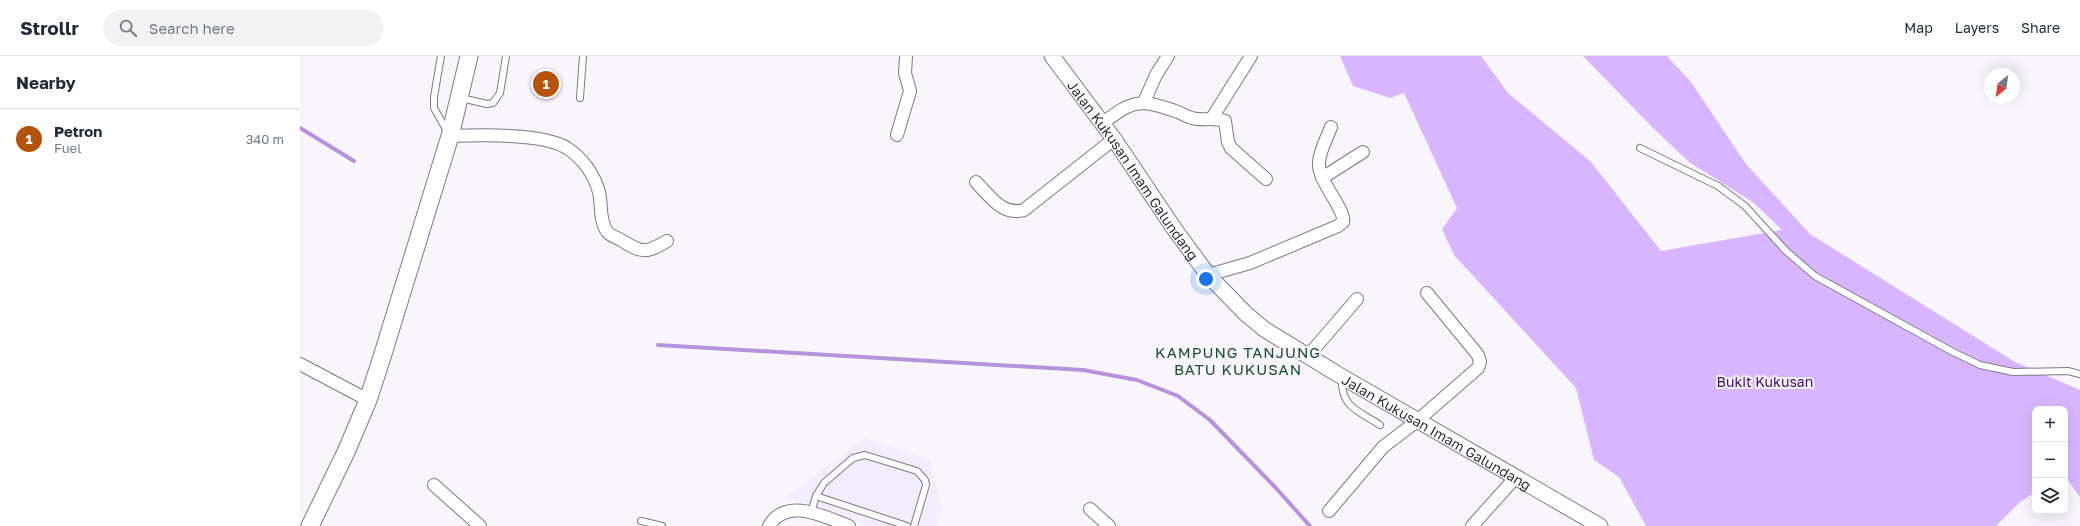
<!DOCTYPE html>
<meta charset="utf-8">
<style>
body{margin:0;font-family:"Golos Text",sans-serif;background:#f2f2f3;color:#1f2937}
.controls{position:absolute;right:12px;bottom:12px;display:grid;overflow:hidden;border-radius:8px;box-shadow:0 4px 16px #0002}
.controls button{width:36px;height:36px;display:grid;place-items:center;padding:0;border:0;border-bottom:1px solid #e0e1e3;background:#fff;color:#1f2937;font:20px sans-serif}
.compass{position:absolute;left:1684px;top:12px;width:36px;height:36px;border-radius:50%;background:#fff;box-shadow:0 4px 16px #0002;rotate:209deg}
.you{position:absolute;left:906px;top:223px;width:14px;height:14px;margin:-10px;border:3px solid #fff;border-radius:50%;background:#1a73e8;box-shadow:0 0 0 6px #1a73e833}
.badge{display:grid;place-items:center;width:26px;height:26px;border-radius:50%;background:#b45309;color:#fff;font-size:13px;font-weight:700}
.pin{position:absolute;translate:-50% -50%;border:2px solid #fff;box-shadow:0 1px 4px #0006}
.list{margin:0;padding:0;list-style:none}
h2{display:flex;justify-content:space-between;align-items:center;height:52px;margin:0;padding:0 16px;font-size:17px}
h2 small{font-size:13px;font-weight:400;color:#747a83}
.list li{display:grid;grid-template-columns:26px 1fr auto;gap:12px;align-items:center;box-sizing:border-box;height:60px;padding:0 16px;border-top:1px solid #e0e1e3}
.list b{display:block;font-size:15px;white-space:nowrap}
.list p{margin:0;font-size:13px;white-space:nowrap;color:#747a83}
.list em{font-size:13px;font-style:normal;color:#747a83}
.icon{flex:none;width:22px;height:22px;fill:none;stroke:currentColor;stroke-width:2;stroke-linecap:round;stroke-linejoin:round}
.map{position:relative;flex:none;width:1780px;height:470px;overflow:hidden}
header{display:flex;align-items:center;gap:24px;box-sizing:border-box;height:56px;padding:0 20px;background:#fff;border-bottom:1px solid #e0e1e3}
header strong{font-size:19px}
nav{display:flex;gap:22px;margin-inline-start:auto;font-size:14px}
.search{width:280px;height:36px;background:#f2f2f3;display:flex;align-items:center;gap:10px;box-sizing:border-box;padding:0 14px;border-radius:22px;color:#747a83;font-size:15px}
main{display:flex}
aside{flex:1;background:#fff}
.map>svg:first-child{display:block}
.built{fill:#f3ecfc}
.green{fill:#d8b6ff}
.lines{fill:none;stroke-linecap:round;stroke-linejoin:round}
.stream{stroke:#b692dd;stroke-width:4}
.service-casing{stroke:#7f7889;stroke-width:8}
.minor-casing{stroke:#7f7889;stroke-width:14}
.tertiary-casing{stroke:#7f7889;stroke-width:17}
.secondary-casing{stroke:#7f7889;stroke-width:19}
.service{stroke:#fff;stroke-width:6}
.minor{stroke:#fff;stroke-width:12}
.tertiary{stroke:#fff;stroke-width:15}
.secondary{stroke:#fff;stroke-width:17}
.labels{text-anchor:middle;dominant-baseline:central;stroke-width:4;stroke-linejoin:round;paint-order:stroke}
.street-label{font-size:14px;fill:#312e35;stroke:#f8f5fc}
.park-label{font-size:14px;fill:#410b66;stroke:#f8f5fc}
.neighbourhood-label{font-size:15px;letter-spacing:1px;fill:#165030;stroke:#f8f5fc}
</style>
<header>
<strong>Strollr</strong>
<div class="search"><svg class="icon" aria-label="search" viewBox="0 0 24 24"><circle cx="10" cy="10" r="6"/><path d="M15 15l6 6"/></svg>Search here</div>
<nav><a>Map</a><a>Layers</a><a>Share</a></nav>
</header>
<main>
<aside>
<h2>Nearby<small></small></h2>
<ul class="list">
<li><span class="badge">1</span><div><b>Petron</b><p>Fuel</p></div><em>340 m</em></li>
</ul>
</aside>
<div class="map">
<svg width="1780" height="470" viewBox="0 0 1780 470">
<rect width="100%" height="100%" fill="#f8f5fc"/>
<path class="built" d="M564 382 630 404 642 453 636 470H571L486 441Z"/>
<path class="green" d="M1040 0H1181L1208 37 1291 106 1361 195 1482 174 1454 147 1389 106 1352 71 1283 0H1367L1391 26 1446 108 1510 178 1715 306 1780 334V441L1765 420V353H1735V436L1720 446 1696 470H1346L1319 421 1294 404 1276 332 1154 199 1142 173 1157 152 1104 37 1090 42 1053 30Z"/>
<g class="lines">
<g class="stream">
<path d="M0 72 54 105"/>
<path d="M358 289 783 314 837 324 878 340 910 364 975 431 1010 470"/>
</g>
<defs>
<g id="service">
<path d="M141 0 134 41V52L147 75"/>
<path d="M161 42 187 48 193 47 200 37 206 0"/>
<path d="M280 42 283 0"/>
<path d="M1340 92 1418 130 1445 150 1486 195 1515 220 1653 296 1680 309 1713 316 1768 315 1780 318"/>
<path d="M1042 322C1040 351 1059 355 1080 369"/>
<path d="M516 440 524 427 553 402 565 399 617 415 625 424 626 429 614 470"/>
<path d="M511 457 516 440 607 470"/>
<path d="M341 465 362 470"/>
</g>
<g id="minor">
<path d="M844 46 856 19 868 0"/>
<path d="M912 62 951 0"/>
<path d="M803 67C834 43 841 43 878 56 883 58 887 61 892 62 902 65 913 61 925 65L928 86 931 92 966 123"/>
<path d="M597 79 610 35 605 17 606 0"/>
<path d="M150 80C180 79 243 77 267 92 282 102 294 118 299 136 302 148 299 162 306 174 308 179 316 181 321 184 342 197 345 198 367 185"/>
<path d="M1022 122 1063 96"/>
<path d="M676 126C690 140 702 160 724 154L814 83"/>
<path d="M908 219 950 207 1038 170 1043 166C1046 154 1017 124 1019 106 1020 94 1027 82 1031 71"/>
<path d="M1008 300 1057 243"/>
<path d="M0 308 68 344"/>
<path d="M134 429 180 470"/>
<path d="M790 453 809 470"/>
<path d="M1029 455 1083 391 1117 365 1178 312 1180 306 1178 299 1127 237"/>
<path d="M469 470C486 440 525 461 549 470"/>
<path d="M1172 470 1215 422"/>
</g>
<g id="tertiary">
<path id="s1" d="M752 0 814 83 873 171 908 219 946 258 964 273 1039 319 1300 470"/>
</g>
<path id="secondary" d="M10 470 46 396 68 344 82 301 150 80 169 0"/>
</defs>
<use href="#service" class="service-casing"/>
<use href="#minor" class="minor-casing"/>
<use href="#tertiary" class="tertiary-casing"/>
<use href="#secondary" class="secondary-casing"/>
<use href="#service" class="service"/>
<use href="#minor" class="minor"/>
<use href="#tertiary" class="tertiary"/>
<use href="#secondary" class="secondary"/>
</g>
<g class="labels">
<g class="street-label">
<text stroke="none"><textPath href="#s1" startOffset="140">Jalan Kukusan Imam Galundang</textPath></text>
<text stroke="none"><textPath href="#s1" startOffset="548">Jalan Kukusan Imam Galundang</textPath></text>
</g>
<g class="park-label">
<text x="1465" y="325">Bukit Kukusan</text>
</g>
<g class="neighbourhood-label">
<text x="938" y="296">KAMPUNG TANJUNG<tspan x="938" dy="17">BATU KUKUSAN</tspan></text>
</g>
</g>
</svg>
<div class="controls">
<button>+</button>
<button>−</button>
<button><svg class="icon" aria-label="layers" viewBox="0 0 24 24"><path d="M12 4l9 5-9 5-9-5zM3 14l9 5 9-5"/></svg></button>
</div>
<svg class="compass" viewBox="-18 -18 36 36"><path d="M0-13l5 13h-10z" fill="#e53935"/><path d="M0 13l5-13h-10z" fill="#747a83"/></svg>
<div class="you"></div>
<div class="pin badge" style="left:246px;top:28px">1</div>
</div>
</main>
